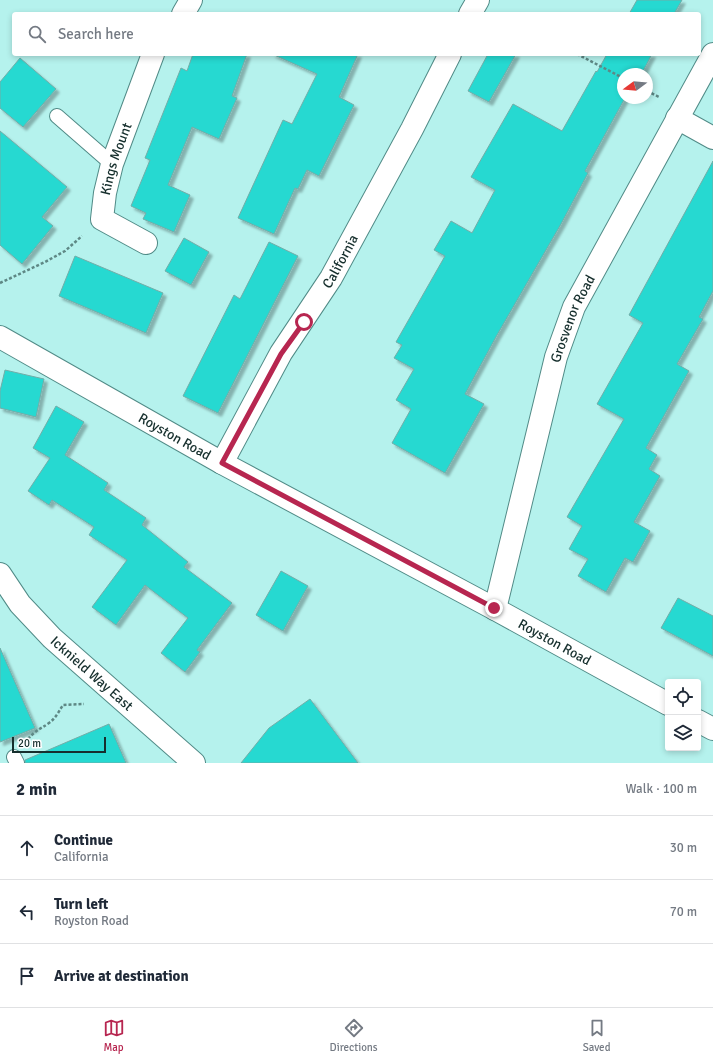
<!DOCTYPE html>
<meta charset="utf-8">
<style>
body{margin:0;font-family:Signika,sans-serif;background:#f2f2f3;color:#1f2937}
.controls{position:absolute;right:12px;bottom:12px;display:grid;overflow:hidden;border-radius:4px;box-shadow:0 2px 6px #0003}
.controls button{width:36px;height:36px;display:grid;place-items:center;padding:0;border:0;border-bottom:1px solid #e0e1e3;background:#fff;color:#1f2937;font:20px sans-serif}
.compass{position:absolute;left:617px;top:68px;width:36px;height:36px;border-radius:50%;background:#fff;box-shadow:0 2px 6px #0003;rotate:254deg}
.scale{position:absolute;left:12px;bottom:10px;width:94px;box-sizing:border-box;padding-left:4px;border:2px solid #162f2d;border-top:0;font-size:11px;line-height:14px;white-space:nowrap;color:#162f2d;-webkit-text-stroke:3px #fff;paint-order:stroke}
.stop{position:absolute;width:12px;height:12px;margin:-9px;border:3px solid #b72650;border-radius:50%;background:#fff}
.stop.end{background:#b72650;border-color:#fff;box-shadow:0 1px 4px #0008}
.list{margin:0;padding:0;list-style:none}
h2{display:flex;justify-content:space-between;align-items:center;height:52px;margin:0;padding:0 16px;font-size:17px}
h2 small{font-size:13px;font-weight:400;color:#747a83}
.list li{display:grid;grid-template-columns:26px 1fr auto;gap:12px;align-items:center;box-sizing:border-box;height:64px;padding:0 16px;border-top:1px solid #e0e1e3}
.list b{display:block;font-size:15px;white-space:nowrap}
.list p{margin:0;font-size:13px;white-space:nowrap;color:#747a83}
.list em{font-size:13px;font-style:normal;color:#747a83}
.icon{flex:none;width:22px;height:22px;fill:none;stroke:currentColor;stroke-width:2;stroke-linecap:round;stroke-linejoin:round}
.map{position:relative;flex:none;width:713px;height:763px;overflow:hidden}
.search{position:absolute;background:#fff;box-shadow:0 2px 6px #0003;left:12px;right:12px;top:12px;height:44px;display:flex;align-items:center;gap:10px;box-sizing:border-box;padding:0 14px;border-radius:4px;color:#747a83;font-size:15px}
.sheet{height:244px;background:#fff}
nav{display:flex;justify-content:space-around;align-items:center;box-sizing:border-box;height:56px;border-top:1px solid #e0e1e3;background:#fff;font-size:11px;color:#747a83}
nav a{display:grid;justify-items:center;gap:2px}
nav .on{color:#b72650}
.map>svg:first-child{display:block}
.building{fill:#26d9d1;stroke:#72ada8;filter:url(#shadow)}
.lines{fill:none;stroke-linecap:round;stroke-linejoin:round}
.service-casing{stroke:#518b87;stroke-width:16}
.minor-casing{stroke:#518b87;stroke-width:24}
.secondary-casing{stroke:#518b87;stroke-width:24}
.path{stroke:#5e8885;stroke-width:2.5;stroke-dasharray:3 2;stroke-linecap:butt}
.service{stroke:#fff;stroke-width:14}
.minor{stroke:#fff;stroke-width:22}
.secondary{stroke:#fff;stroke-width:22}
.route{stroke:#b72650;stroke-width:5}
.labels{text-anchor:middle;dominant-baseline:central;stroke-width:4;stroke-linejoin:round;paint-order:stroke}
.street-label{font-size:14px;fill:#162f2d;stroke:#fff}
</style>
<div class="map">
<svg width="713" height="763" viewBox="0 0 713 763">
<defs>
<filter id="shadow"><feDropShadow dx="3.5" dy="3.5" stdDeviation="1" flood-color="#0004"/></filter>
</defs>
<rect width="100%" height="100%" fill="#b5f2ed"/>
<g class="building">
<path d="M637 0H682L674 14H629Z"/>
<path d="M193 54H247L232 96 237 98 219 139 192 127 168 185 190 195 174 232 143 219 146 213 131 206 150 160 145 158 181 68 187 71Z"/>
<path d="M272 54H358L339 97 354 105 319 176 307 170 298 189 295 188 274 234 238 218 283 120 292 124 317 74Z"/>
<path d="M488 54H516L489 102 468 91Z"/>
<path d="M607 54H652L642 73 623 74V98H625L585 171 588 173 561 224 497 335 465 394 484 404 445 473 392 443 411 409 396 400 414 369 394 358 402 345 396 342 445 256 434 250 451 221 472 233 495 190 471 177 513 104 562 131 596 71 597 72Z"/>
<path d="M20 58 56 89 23 127 0 108V82Z"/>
<path d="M0 131 67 187 42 217 53 226 22 264 0 245Z"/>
<path d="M713 161V291L699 317 703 319 677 364 689 371 646 448 657 455 649 469 660 476 634 522 650 531 633 562 625 558 606 592 578 576 588 559 569 549 582 526 567 517 624 419 597 404 643 323 629 315Z"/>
<path d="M184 238 209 252 191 285 165 271Z"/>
<path d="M269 242 298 256 218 413 183 396 234 295 240 299Z"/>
<path d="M75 256 163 293 146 333 59 296Z"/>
<path d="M5 370 44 379 36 417 0 408V391Z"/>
<path d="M56 406 84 422 65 455 108 483 104 490 146 518 142 525 188 562 184 567 232 603 197 650 200 652 185 672 161 653 188 618 145 585 116 625 92 607 127 560 89 535 94 527 52 500 49 505 28 491 50 458 33 448Z"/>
<path d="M281 571 308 586 283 631 256 615Z"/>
<path d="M678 598 713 616V656L661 628Z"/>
<path d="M0 648 35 728 0 742Z"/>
<path d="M310 699 358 763H241L269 728Z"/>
<path d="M109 724 126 763H25V760Z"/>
</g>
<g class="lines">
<defs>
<g id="service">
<path d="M57 116 112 164"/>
<path d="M14 757 17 763"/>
</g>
<g id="minor">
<path d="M183 14 191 0"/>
<path d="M470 14 478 0"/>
<path d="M677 118 713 138"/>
<path id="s1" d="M146 243 102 219 105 193 112 164 153 54"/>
<path id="s2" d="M222 463 281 353 331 278 412 129 450 54"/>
<path id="s3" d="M0 574 20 604 52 638 194 763"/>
<path id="s4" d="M495 609 556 357 574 307 713 54"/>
</g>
<g id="secondary">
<path id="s5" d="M0 337 222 463 495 609 668 704"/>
<path d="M698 721 713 729"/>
</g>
</defs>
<use href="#service" class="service-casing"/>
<use href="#minor" class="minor-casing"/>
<use href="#secondary" class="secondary-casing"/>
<g class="path">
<path d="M577 54 623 78"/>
<path d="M647 91 659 97"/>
<path d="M0 283 45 262 65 251 82 236"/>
<path d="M28 739C37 729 39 730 49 723 56 718 59 711 63 705L84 704"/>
</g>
<use href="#service" class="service"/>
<use href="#minor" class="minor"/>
<use href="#secondary" class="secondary"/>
</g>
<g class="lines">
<path class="route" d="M304 322 281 354 222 463 494 608"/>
</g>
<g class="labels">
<g class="street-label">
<text stroke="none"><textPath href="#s1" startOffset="112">Kings Mount</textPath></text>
<text stroke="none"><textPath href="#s2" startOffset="234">California</textPath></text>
<text stroke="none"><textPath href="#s4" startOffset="301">Grosvenor Road</textPath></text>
<text stroke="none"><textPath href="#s5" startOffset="201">Royston Road</textPath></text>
<text stroke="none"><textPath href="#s5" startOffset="633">Royston Road</textPath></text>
<text stroke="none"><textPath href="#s3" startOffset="136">Icknield Way East</textPath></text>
</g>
</g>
</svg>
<div class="controls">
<button><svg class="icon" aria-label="locate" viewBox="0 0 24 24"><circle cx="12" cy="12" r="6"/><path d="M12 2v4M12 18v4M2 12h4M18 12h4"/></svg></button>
<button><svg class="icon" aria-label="layers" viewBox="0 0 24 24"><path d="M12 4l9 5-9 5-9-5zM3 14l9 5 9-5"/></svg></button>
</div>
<svg class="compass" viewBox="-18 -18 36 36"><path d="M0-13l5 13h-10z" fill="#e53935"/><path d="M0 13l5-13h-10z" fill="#747a83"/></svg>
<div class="scale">20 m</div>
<div class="stop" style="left:304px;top:322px"></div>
<div class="stop end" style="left:494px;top:608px"></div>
<div class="search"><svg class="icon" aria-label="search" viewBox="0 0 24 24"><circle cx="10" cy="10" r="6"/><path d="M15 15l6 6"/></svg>Search here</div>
</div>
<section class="sheet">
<h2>2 min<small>Walk · 100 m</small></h2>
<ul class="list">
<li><svg class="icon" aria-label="ahead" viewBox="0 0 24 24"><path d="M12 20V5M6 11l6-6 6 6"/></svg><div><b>Continue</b><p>California</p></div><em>30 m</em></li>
<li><svg class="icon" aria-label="left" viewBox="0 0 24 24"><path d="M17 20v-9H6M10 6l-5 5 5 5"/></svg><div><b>Turn left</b><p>Royston Road</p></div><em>70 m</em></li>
<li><svg class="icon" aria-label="arrive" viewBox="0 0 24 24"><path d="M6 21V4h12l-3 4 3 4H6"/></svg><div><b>Arrive at destination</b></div></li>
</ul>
</section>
<nav>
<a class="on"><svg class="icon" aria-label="map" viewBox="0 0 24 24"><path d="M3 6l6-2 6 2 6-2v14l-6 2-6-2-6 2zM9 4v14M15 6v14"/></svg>Map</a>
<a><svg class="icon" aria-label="directions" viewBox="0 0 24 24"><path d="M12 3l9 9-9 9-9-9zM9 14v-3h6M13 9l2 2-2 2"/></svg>Directions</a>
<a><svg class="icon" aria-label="saved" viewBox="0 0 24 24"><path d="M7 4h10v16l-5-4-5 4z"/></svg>Saved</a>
</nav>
